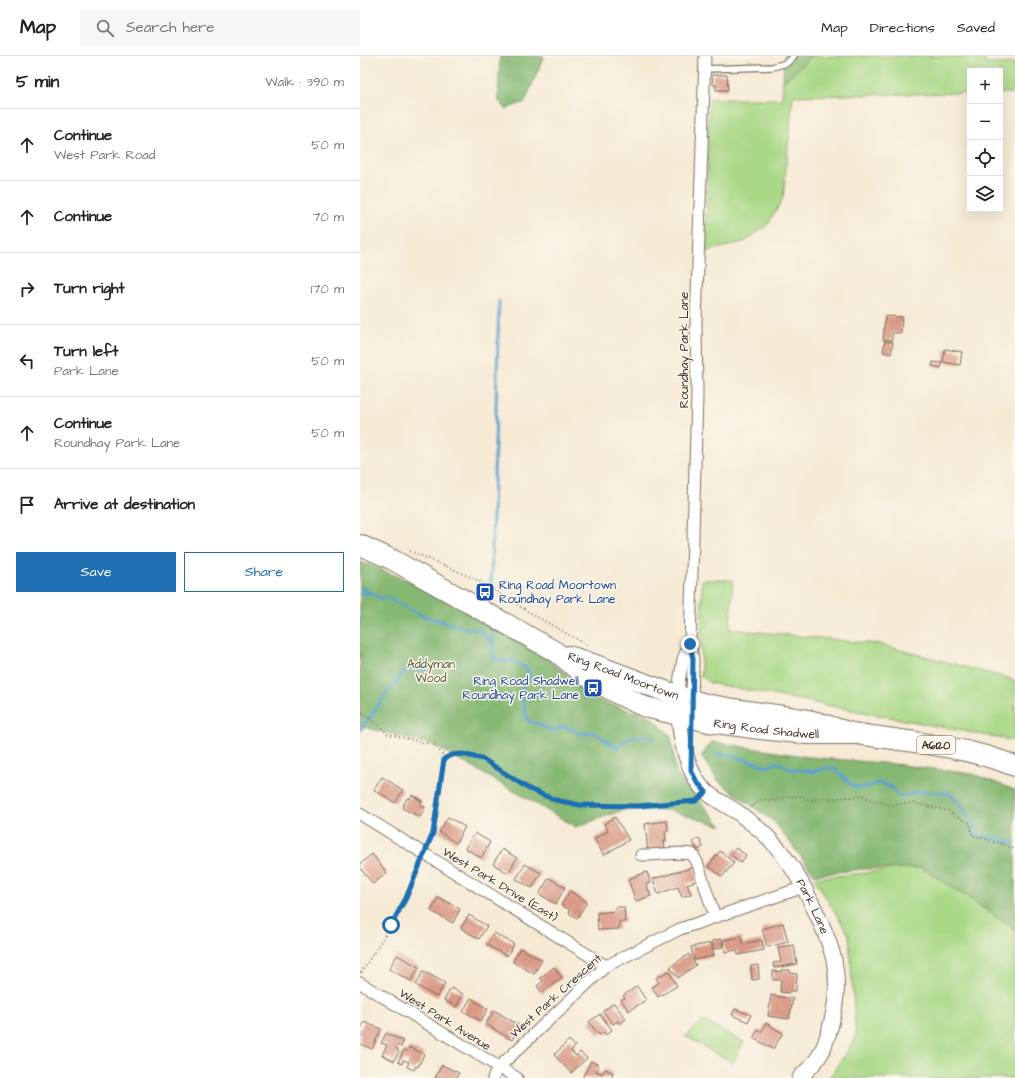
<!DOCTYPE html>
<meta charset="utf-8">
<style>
body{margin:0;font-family:"Architects Daughter",sans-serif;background:#f6f6f6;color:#222}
.controls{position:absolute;right:12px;top:12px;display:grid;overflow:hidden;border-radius:0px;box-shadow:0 4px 16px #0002}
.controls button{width:36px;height:36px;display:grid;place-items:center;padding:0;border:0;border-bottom:1px solid #e0e0e0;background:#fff;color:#222;font:20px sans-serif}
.stop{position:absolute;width:12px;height:12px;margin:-9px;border:3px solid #1f6fb2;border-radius:50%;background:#fff}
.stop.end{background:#1f6fb2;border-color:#fff;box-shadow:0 1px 4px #0008}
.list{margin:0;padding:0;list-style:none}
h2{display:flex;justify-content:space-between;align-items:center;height:52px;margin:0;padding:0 16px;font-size:17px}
h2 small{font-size:13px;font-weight:400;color:#767676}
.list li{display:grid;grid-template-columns:26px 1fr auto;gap:12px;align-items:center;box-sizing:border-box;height:72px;padding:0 16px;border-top:1px solid #e0e0e0}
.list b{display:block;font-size:15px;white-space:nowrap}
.list p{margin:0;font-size:13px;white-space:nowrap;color:#767676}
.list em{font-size:13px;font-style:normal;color:#767676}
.actions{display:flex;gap:8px;padding:12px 16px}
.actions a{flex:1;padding:9px 0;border:1px solid #1f6fb2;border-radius:0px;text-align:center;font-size:14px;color:#1f6fb2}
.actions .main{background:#1f6fb2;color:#fff}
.icon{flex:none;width:22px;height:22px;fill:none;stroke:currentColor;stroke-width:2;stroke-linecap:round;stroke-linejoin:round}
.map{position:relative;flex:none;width:655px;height:1022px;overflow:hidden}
header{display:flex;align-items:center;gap:24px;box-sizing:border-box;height:56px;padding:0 20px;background:#fff;border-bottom:1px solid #e0e0e0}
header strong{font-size:19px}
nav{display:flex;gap:22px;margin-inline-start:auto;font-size:14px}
.search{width:280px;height:36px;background:#f6f6f6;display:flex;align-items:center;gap:10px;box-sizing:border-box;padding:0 14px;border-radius:0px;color:#767676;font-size:15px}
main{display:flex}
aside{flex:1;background:#fff}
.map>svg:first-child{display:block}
.green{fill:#a9d886;stroke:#728152}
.forest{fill:#86b873;stroke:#607148}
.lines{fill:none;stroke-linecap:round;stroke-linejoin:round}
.stream{stroke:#59a2d0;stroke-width:3}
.building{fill:#d99986}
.lane-casing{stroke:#7c6d5e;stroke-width:8}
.street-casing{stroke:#7c6d5e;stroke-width:13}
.secondary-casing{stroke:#7c6d5e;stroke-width:17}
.highway-casing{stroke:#7c6d5e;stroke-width:22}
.path{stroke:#7c6d5e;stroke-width:2;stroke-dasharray:1 3;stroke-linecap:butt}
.lane{stroke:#fff;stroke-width:5.5}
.street{stroke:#fff;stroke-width:11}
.secondary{stroke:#fff;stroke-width:15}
.highway{stroke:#fff;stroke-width:20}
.route{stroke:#1f6fb2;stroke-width:5}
.labels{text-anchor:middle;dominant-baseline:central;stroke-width:3;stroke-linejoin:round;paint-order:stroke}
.shield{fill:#fbf7ec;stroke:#75685c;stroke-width:1}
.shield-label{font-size:11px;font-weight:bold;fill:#3b2a1e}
.street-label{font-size:12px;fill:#3b2a1e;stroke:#fbf7ec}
.transit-label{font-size:12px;fill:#164399;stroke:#fbf7ec;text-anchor:start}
.park-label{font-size:12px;fill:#565638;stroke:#fbf7ec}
</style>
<header>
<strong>Map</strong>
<div class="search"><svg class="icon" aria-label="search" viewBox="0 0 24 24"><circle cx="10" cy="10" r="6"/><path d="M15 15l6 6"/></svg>Search here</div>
<nav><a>Map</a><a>Directions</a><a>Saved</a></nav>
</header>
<main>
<aside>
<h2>5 min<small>Walk · 390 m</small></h2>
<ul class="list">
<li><svg class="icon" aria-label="ahead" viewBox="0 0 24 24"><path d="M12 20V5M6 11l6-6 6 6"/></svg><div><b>Continue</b><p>West Park Road</p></div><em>50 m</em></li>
<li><svg class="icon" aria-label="ahead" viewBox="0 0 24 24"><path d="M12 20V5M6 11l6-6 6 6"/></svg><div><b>Continue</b></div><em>70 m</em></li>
<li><svg class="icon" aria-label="right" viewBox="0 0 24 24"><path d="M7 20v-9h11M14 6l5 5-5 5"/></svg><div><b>Turn right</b></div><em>170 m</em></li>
<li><svg class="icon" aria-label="left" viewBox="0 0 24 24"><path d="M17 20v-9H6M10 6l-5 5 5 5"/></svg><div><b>Turn left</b><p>Park Lane</p></div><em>50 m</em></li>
<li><svg class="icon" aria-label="ahead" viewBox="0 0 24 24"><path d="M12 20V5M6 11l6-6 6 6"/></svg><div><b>Continue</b><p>Roundhay Park Lane</p></div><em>50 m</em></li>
<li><svg class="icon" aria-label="arrive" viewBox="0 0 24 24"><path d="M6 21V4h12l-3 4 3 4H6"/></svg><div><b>Arrive at destination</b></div></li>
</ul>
<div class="actions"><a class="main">Save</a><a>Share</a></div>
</aside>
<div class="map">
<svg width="655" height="1022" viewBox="0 0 655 1022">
<rect width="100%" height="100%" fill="#fbf7ec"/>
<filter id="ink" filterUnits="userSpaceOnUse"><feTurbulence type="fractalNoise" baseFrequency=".025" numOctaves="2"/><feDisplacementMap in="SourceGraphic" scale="8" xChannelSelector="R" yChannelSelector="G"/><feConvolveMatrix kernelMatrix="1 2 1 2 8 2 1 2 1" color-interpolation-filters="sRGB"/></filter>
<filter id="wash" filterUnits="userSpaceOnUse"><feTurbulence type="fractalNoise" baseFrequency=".012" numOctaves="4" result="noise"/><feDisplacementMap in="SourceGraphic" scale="16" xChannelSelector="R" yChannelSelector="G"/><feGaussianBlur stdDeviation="0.9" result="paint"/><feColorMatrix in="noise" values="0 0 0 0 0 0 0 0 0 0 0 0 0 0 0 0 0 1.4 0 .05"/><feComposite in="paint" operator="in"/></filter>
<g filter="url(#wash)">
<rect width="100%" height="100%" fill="#f6ead5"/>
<g class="green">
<path d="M452 0H625V8L655 7V37H640V15H610V37L433 40 423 142 408 168 386 185 346 196 349 43H422L423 26Z"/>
<path d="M342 524H373L370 573 518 588 655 624V685L350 627 341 620Z"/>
<path d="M544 811 562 812 655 873V1022H469L496 982 489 879 454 822 506 817Z"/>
<path d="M344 965 384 986 373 1007 325 980Z"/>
</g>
<g class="forest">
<path d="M140 0H184L165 46 146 53 138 44Z"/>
<path d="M424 0H452L423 26Z"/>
<path d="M0 506 57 528 158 580 242 646 291 661 311 680 316 718 362 770 308 754H263L216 771 74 689 0 670Z"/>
<path d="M352 686 449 701 534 708 613 718 655 734V873L562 812 502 813 455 819 414 766 358 725 341 700Z"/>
</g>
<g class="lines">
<g class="stream">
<path d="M131 529 139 245"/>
<path d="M2 532 20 542H27L63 560 101 571 119 574 133 587V600L136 604 147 606 152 604 157 608 167 612 170 621 164 628 160 637C164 646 165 656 168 665L181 669 193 675C209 666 209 675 224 678 227 678 230 677 233 676L257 692C272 677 275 679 295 682"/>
<path d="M0 538 10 537"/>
<path d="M131 568 133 586"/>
<path d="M0 674C16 654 29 633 45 614H71"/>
<path d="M355 697 385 703 408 711 417 706 433 714H446L454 716 465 712H474L494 731H509L519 726 533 732 538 740C545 741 548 739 554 737 566 734 579 736 591 738L614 767 613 777C621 780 628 780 636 783 642 785 648 786 655 787"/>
</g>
</g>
<g id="blocks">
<g class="building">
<path d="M352 19H367L368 34H356V29H353Z"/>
<path d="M525 260 542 261 541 277H532V284H523Z"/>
<path d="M525 285 533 286 531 298 523 296Z"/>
<path d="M585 293 602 296 600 309 583 306Z"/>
<path d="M573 306 582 307 581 312 572 310Z"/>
<path d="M22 721 43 734 35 747 14 734Z"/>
<path d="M52 739 62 745 60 749 65 751 60 761 42 752 47 742 50 743Z"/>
<path d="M88 761 105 771 96 787 79 776Z"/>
<path d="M255 761 269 784 244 799 234 783 248 775 244 768Z"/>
<path d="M307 765 308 775H305L306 785H304L305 794 288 796 285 768Z"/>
<path d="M115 777 130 786 121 802 105 792Z"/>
<path d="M339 782 343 791 337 794 333 786Z"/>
<path d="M376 792 386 799 381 807 371 799Z"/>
<path d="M142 793 157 802 148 817 133 808Z"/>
<path d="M360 795 374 807 362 821 348 810Z"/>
<path d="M12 798 27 817 13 828 0 812V808Z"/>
<path d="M165 808 181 817 172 832 156 823Z"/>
<path d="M334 811 338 824 327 828 331 838 322 841 318 831 298 838 293 823Z"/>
<path d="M287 816 291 827 286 828 291 840 276 845 268 823Z"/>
<path d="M189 822 205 831 196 848 179 838Z"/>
<path d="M210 835 227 846 217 862 209 857 210 854 201 849Z"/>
<path d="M78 841 100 853 93 867 71 855Z"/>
<path d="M255 851H264L265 866H259V873L238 874 237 857 255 855Z"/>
<path d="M109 859 127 870 119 883 101 872Z"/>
<path d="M423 867 428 886 407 891 402 873Z"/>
<path d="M134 877 154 888 147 900 127 889Z"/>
<path d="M381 881 383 888 402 884 404 894 378 899 377 894 365 896 363 884Z"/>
<path d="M361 883 363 891 354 893 352 885Z"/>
<path d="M351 887 354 900 334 904 331 891Z"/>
<path d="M434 889 437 908 414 912 413 907 421 906 418 891Z"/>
<path d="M160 892 182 904 174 918 153 906Z"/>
<path d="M329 898 336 909 318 922 310 911Z"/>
<path d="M37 899 59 911 51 925 29 913Z"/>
<path d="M398 909 399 923 392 924 391 910Z"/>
<path d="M194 911 202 922 182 937 177 930 183 925 180 922Z"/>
<path d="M421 914H430V917L437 918 436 935H429V937L420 936 421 924H413V915L421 916Z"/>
<path d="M63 915 85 927 77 941 56 929Z"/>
<path d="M309 915 317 930 298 941 292 931 299 927 296 922Z"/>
<path d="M277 930 286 944 269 955 261 944 265 942 263 940Z"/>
<path d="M91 932 103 938 96 951 84 944Z"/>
<path d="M411 939 433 943 429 963 408 960Z"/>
<path d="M111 942 128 953 121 965 103 955Z"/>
<path d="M254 947 266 963 260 968 258 965 253 968 243 955Z"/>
<path d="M375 953 391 959 388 966 372 959Z"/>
<path d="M134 954 160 970 152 984 126 968Z"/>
<path d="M240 958 252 974 246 979 244 976 239 979 229 966Z"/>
<path d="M4 966 21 973 12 993 0 988V974Z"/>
<path d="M406 967 423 977 413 993 393 982 398 974 401 976Z"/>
<path d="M26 977 43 985 41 991 38 989 36 993 39 995 34 1005 22 999 27 989 21 987Z"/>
<path d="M209 984 215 990 211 995 216 1000 220 996 227 1002 211 1017 194 999Z"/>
<path d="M49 991 64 998 58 1011 56 1010 54 1014 47 1011 49 1006 43 1004 42 1008 38 1006 44 994 47 995Z"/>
<path d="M231 1005 239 1009 236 1015 242 1018 245 1013 253 1017 251 1022H222Z"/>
<path d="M82 1009 99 1017 96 1022H75Z"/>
</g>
</g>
</g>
<g filter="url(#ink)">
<use href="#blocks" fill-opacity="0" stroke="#7c6d5e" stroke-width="1"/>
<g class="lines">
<defs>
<path id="lane" d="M344 13 412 11 427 7 434 0"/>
<g id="street">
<path d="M317 639 323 603 330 587"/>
<path d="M332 643 333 603 330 587 337 339 336 268 345 0"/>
<path d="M0 758 246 910"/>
<path d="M281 799C298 800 315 795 332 798L337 806 355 861"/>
<path d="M0 927 157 1022"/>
<path d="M133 1022 138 1012 246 910 320 873 444 831"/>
</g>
<g id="secondary">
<path id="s1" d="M318 650C320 676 323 702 337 725 346 740 366 748 380 758 386 763 393 768 399 773 422 793 438 818 451 846 473 890 484 919 471 968 468 979 465 992 458 1002 453 1009 446 1015 440 1022"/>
</g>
<g id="highway">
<path id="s2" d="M0 489 33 504 196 596 225 619 260 639 285 651 349 666 400 673 448 678H495"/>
<path id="s3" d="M209 600C255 614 299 636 346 648 380 655 415 658 448 664 465 667 481 676 498 678 551 686 605 690 655 710"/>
</g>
</defs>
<use href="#lane" class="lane-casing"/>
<use href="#street" class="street-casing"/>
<use href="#secondary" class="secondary-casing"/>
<use href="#highway" class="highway-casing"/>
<g class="path">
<path d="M50 495 88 511 119 525 179 562 227 589"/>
<path d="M0 654 28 678 74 689 81 696 85 703 73 777 68 788"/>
<path d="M85 703 91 699 102 698 123 703 169 733 195 744 220 749H278L336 745 337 744"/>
<path d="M391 751 402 743 416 745 428 741 440 740 450 744 504 740 511 744 530 749 553 747 589 755 596 761 610 767 612 779 642 788 655 793"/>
<path d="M1 917 31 869 46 842 60 807"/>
</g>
<use href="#lane" class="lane"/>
<use href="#street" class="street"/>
<use href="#secondary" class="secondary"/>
<use href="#highway" class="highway"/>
</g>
</g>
<g class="lines" filter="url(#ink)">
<path class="route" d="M31 869 46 842 73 777 84 703 91 699 102 698 123 703 169 733 195 744 220 749 278 750 336 745 346 736 337 726 331 714 333 603 330 588"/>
</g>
<defs>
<symbol id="bus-square" viewBox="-11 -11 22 22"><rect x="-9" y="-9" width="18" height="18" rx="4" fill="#1a4fb4" stroke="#fbf7ec"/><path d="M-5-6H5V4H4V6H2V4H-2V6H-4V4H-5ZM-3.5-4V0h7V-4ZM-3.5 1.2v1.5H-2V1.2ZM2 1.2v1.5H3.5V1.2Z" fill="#fff"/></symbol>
</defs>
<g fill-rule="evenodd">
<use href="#bus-square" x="114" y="525" width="22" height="22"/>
<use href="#bus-square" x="222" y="621" width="22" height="22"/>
</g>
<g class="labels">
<rect class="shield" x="557" y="680" width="38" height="18" rx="3"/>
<g class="shield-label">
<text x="576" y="689">A6120</text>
</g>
<g class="street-label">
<text transform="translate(324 294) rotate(-90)">Roundhay Park Lane</text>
<text stroke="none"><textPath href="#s3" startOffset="58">Ring Road Moortown</textPath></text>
<text stroke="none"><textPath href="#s2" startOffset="452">Ring Road Shadwell</textPath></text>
<text transform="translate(140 829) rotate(31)">West Park Drive (East)</text>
<text stroke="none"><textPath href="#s1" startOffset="252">Park Lane</textPath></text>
<text transform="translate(196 940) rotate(-42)">West Park Crescent</text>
<text transform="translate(85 964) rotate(32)">West Park Avenue</text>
</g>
<g class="transit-label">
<text x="139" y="529">Ring Road Moortown<tspan x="139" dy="14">Roundhay Park Lane</tspan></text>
<text x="219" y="625" text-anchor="end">Ring Road Shadwell<tspan x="219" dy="14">Roundhay Park Lane</tspan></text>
</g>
<g class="park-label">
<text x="71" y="608">Addyman<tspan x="71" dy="14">Wood</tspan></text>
</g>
</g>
</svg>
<div class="controls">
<button>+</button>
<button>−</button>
<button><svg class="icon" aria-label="locate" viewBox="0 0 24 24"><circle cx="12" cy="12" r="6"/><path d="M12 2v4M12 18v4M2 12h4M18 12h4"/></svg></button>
<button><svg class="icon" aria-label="layers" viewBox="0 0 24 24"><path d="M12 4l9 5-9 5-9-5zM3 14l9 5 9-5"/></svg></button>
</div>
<div class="stop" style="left:31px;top:869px"></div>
<div class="stop end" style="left:330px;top:588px"></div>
</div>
</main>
